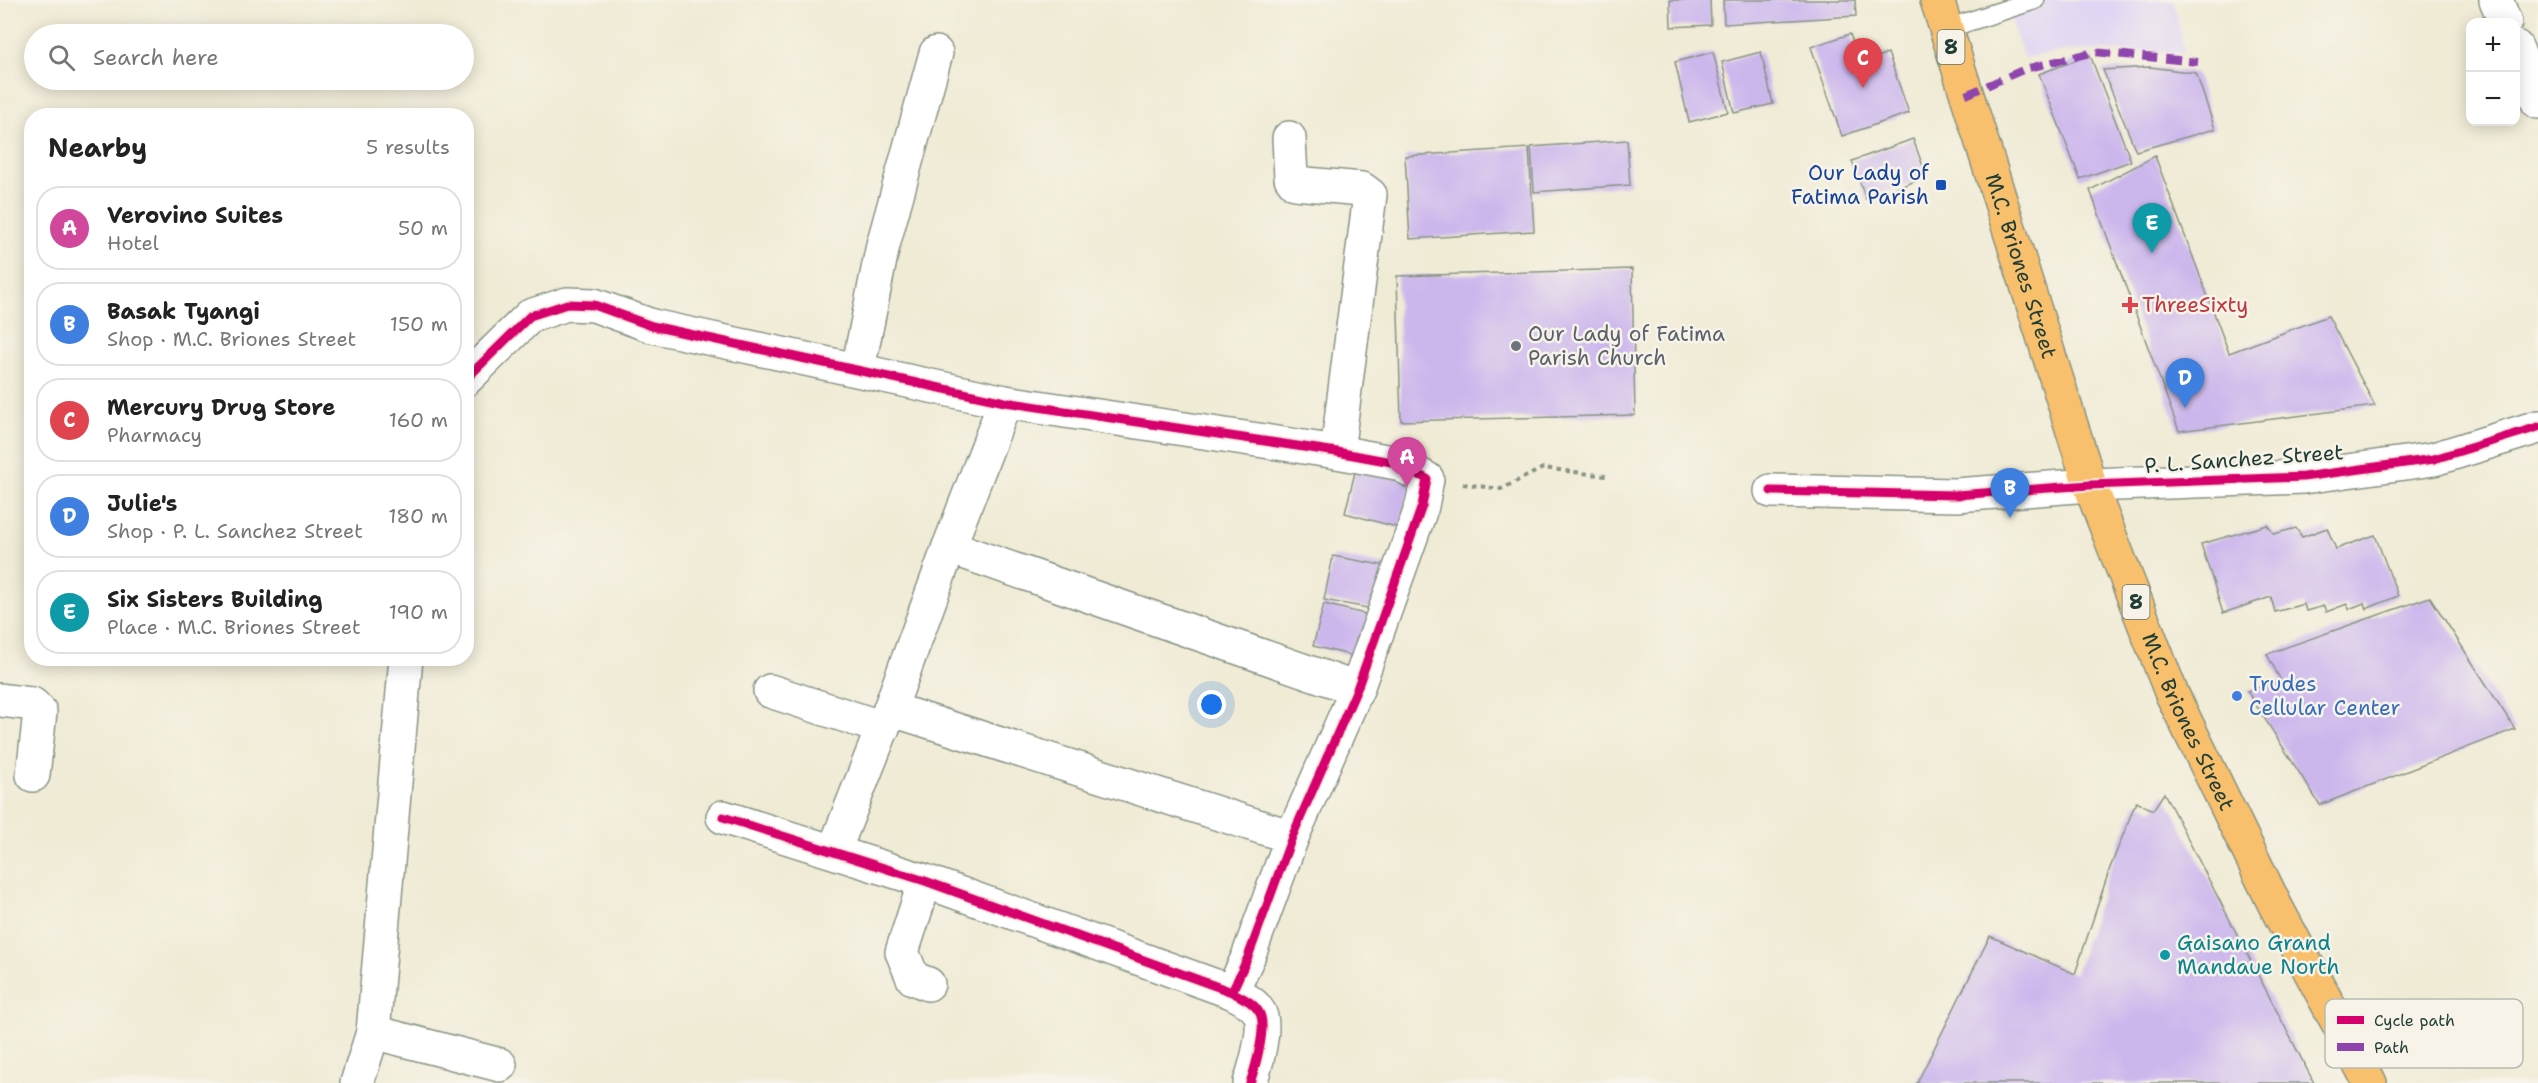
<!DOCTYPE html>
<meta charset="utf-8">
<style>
body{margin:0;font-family:"Shantell Sans",sans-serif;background:#f2f2f2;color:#222}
.controls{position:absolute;right:18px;top:18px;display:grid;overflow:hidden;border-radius:12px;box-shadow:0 3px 15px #0003}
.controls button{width:54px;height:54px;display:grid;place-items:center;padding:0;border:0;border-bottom:2px solid #e0e0e0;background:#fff;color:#222;font:30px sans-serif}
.you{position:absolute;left:1212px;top:705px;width:21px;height:21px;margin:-15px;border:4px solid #fff;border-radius:50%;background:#1a73e8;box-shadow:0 0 0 9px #1a73e833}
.badge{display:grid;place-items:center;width:39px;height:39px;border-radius:50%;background:#0b8043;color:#fff;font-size:20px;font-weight:700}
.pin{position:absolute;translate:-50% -50px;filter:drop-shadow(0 2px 3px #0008)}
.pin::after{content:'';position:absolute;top:32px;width:21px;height:18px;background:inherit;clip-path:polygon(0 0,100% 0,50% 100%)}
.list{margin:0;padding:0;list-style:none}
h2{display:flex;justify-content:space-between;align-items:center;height:78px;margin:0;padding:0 24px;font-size:26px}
h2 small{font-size:20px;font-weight:400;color:#767676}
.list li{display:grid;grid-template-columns:39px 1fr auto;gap:18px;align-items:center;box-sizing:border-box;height:84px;margin:0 12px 12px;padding:0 12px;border:2px solid #e0e0e0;border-radius:24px}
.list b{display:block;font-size:22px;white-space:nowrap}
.list p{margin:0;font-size:20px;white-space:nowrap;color:#767676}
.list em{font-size:20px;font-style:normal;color:#767676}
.icon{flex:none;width:33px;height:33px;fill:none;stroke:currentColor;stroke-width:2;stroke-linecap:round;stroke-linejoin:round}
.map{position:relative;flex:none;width:2538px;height:1083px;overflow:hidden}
.search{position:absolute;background:#fff;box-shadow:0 3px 15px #0003;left:24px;top:24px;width:450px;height:66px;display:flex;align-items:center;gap:15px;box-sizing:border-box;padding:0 21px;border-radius:33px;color:#767676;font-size:22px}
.panel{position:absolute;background:#fff;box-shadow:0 3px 15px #0003;left:24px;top:108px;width:450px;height:558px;border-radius:24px}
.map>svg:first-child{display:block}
.built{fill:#dfd4f4}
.building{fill:#ccb7ed}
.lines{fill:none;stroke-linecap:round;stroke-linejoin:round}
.service-casing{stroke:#889484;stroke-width:21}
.minor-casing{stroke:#889484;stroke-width:36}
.tertiary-casing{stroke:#889484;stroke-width:36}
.primary-casing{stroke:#889484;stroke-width:36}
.path{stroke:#889484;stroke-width:4;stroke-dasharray:4.5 4.5;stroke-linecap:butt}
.service{stroke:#fff;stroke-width:18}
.minor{stroke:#fff;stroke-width:33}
.tertiary{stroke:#fff;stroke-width:33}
.primary{stroke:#f8bf6c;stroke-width:33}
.quiet{stroke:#8e44ad;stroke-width:8;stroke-dasharray:15 8;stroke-linecap:butt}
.cycleway-casing{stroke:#f7f3e8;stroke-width:13}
.cycleway{stroke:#d6006c;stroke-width:9}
.transit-dot{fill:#1a4fb4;stroke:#f7f3e8;stroke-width:2}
.health-dot{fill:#e0444e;stroke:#f7f3e8;stroke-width:2}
.worship-dot{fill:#6b7280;stroke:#f7f3e8;stroke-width:2}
.shop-dot{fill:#3f7fe0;stroke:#f7f3e8;stroke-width:2}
.culture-dot{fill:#0f9aa8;stroke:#f7f3e8;stroke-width:2}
.labels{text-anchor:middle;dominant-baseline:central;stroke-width:5;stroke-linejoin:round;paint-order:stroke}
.shield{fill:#f7f3e8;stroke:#60746a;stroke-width:1.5}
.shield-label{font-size:20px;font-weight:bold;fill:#1f3d34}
.transit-label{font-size:21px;fill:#164399;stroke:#f7f3e8;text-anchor:end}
.street-label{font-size:21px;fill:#1f3d34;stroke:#f7f3e8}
.health-label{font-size:21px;fill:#be3a42;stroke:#f7f3e8;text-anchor:start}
.worship-label{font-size:21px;fill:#5b616d;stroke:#f7f3e8;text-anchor:start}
.shop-label{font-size:21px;fill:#366cbe;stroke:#f7f3e8;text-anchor:start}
.culture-label{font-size:21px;fill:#0d838f;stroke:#f7f3e8;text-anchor:start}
.key{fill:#f7f3e8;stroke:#b6bcb2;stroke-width:1.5}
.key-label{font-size:16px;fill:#1f3d34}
</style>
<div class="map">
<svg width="2538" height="1083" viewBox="0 0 2538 1083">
<rect width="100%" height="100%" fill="#f7f3e8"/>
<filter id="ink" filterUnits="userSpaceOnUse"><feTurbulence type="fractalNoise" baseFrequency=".0167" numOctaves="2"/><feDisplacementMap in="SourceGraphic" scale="12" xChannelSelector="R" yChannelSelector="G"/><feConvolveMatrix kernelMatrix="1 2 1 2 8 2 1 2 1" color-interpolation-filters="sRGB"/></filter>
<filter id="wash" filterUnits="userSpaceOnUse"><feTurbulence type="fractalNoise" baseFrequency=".008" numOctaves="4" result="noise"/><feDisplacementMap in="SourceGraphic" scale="24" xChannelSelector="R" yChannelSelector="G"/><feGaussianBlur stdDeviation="1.35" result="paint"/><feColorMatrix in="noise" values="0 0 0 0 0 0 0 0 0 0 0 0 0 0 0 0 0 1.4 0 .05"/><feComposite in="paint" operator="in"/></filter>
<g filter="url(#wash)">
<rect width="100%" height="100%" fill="#f0ebd5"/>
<path class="built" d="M2003 0H2174L2184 53 2093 50 2065 51 2024 58Z"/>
<g id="blocks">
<g class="building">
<path d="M1670 0H1710L1711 25 1671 27Z"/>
<path d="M1723 0H1855L1856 16 1724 24Z"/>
<path d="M1850 34 1860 63 1888 53 1909 113 1842 136 1811 47Z"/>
<path d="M1713 52 1728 112 1689 122 1675 62Z"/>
<path d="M1761 52 1773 104 1734 113 1722 62Z"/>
<path d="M2090 55 2131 161 2080 179 2039 74Z"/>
<path d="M2150 67 2196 73 2215 129 2136 151 2103 70Z"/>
<path d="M1913 139 1927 177 1866 199 1852 161Z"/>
<path d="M1627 140 1630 185 1534 192 1531 147Z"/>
<path d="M1529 148 1534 231 1410 239 1405 156Z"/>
<path d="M2155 156 2229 353 2328 316 2375 406 2179 431 2090 190Z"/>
<path d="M1632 269 1635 415 1401 421 1397 276Z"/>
<path d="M1356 468 1412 482 1400 528 1345 513Z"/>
<path d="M2267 525 2274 534 2296 528 2302 537 2327 528 2336 549 2375 535 2398 596 2366 609 2364 603 2349 609 2347 604 2326 612 2324 606 2306 611 2304 604 2275 612 2271 597 2223 613 2201 544Z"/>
<path d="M1333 556 1387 566 1378 610 1324 600Z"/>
<path d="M2430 597 2515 729 2320 805 2247 691 2281 681 2267 654Z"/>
<path d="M1324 604 1377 617 1366 659 1313 646Z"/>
<path d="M2164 793 2314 1083H1917L1990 936 2075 974 2110 868 2136 802 2153 810Z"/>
</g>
</g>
</g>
<g filter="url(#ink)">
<use href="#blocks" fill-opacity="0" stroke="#889484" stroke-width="1.5"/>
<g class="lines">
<defs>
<path id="service" d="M1946 29 2035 0"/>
<g id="minor">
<path d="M2496 0 2505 22"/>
<path d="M2516 47 2538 102"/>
<path d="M1289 138 1291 178 1295 183 1362 189 1370 195 1337 452"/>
<path d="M858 369 883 245 936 53"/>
<path d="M466 379 530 316 567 304 594 305 652 326 1005 402 1337 452 1397 463 1427 479 1422 506 1357 689 1292 837 1248 957 1232 992"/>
<path d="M1771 491 1956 495 2090 485"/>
<path d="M949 547 1357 689"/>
<path d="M770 691 883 728"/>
<path d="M0 700 32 704 40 712 33 775"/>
<path d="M890 709 1292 837"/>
<path d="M723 817 925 881 1232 992C1243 998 1253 1002 1259 1012 1268 1025 1255 1068 1250 1083"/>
<path d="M834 851 890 709 949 547 1005 402"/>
<path d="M925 881 902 952 913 978 928 984"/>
<path d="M373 1032 500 1065"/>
<path d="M357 1083 373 1032 406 658"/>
</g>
<path id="tertiary" d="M2090 485 2303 477 2434 459 2538 427"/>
<g id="primary">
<path id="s1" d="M1937 0 2090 485 2171 692 2276 907 2370 1083"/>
</g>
</defs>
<use href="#service" class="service-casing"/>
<use href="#minor" class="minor-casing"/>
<use href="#tertiary" class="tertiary-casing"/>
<use href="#primary" class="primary-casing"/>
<path class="path" d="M1463 484 1501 489 1543 468 1606 476"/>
<use href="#service" class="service"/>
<use href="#minor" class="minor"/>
<use href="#tertiary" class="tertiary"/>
<use href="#primary" class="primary"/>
<path class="quiet" d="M1966 95 2025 69 2094 52 2198 62"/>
<defs>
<g id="cycleway">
<path d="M466 379 530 316 567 304 594 305 652 326 1005 402 1337 452 1397 463 1427 479 1422 506 1357 689 1292 837 1248 957 1232 992"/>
<path d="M1771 491 1956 495 2090 485 2303 477 2434 459 2538 427"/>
<path d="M723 817 925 881 1232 992C1243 998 1253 1002 1259 1012 1268 1025 1255 1068 1250 1083"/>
</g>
</defs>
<use href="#cycleway" class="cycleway-casing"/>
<use href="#cycleway" class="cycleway"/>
</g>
</g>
<rect class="transit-dot" x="1935" y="179" width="12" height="12" rx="3"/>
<path class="health-dot" d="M2127 296h6v6h6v6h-6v6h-6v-6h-6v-6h6z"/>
<circle class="worship-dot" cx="1516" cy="346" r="6"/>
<circle class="shop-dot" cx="2237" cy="696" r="6"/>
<circle class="culture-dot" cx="2165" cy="955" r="6"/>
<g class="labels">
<g class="shield">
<rect x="1937.5" y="30" width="27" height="34" rx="4.5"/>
<rect x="2122.5" y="585" width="27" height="34" rx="4.5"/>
</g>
<g class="shield-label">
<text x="1951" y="47">8</text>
<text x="2136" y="602">8</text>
</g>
<g class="transit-label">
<text x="1929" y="173">Our Lady of<tspan x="1929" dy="24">Fatima Parish</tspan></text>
</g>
<g class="street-label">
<text stroke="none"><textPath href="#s1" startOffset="279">M.C. Briones Street</textPath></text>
<text transform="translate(2244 459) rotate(-4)">P. L. Sanchez Street</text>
<text stroke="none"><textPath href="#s1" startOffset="765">M.C. Briones Street</textPath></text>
</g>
<g class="health-label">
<text x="2142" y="305">ThreeSixty</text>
</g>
<g class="worship-label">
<text x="1528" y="334">Our Lady of Fatima<tspan x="1528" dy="24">Parish Church</tspan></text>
</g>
<g class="shop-label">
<text x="2249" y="684">Trudes<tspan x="2249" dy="24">Cellular Center</tspan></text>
</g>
<g class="culture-label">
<text x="2177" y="943">Gaisano Grand<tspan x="2177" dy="24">Mandaue North</tspan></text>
</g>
</g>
<rect x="2325" y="999" width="198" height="69" rx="9" class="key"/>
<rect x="2337" y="1016" width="27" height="8" fill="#d6006c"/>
<rect x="2337" y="1043" width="27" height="8" fill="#8e44ad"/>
<g class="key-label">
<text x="2374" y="1026">Cycle path</text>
<text x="2374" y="1053">Path</text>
</g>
</svg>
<div class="controls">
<button>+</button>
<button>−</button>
</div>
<div class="you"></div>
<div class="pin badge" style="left:1407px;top:487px;background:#d1479c">A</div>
<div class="pin badge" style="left:2010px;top:518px;background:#3f7fe0">B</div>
<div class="pin badge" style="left:1863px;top:88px;background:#e0444e">C</div>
<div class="pin badge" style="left:2185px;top:408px;background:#3f7fe0">D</div>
<div class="pin badge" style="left:2152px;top:253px;background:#0f9aa8">E</div>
<div class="search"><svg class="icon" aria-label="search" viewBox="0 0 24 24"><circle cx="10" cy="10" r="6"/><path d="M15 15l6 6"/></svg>Search here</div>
<section class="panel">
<h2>Nearby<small>5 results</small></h2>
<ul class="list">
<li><span class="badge" style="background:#d1479c">A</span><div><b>Verovino Suites</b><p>Hotel</p></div><em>50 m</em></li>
<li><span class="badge" style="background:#3f7fe0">B</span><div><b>Basak Tyangi</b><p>Shop · M.C. Briones Street</p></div><em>150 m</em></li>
<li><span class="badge" style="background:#e0444e">C</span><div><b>Mercury Drug Store</b><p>Pharmacy</p></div><em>160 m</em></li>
<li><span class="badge" style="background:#3f7fe0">D</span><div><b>Julie's</b><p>Shop · P. L. Sanchez Street</p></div><em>180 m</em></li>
<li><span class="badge" style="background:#0f9aa8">E</span><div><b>Six Sisters Building</b><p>Place · M.C. Briones Street</p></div><em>190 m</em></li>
</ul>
</section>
</div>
